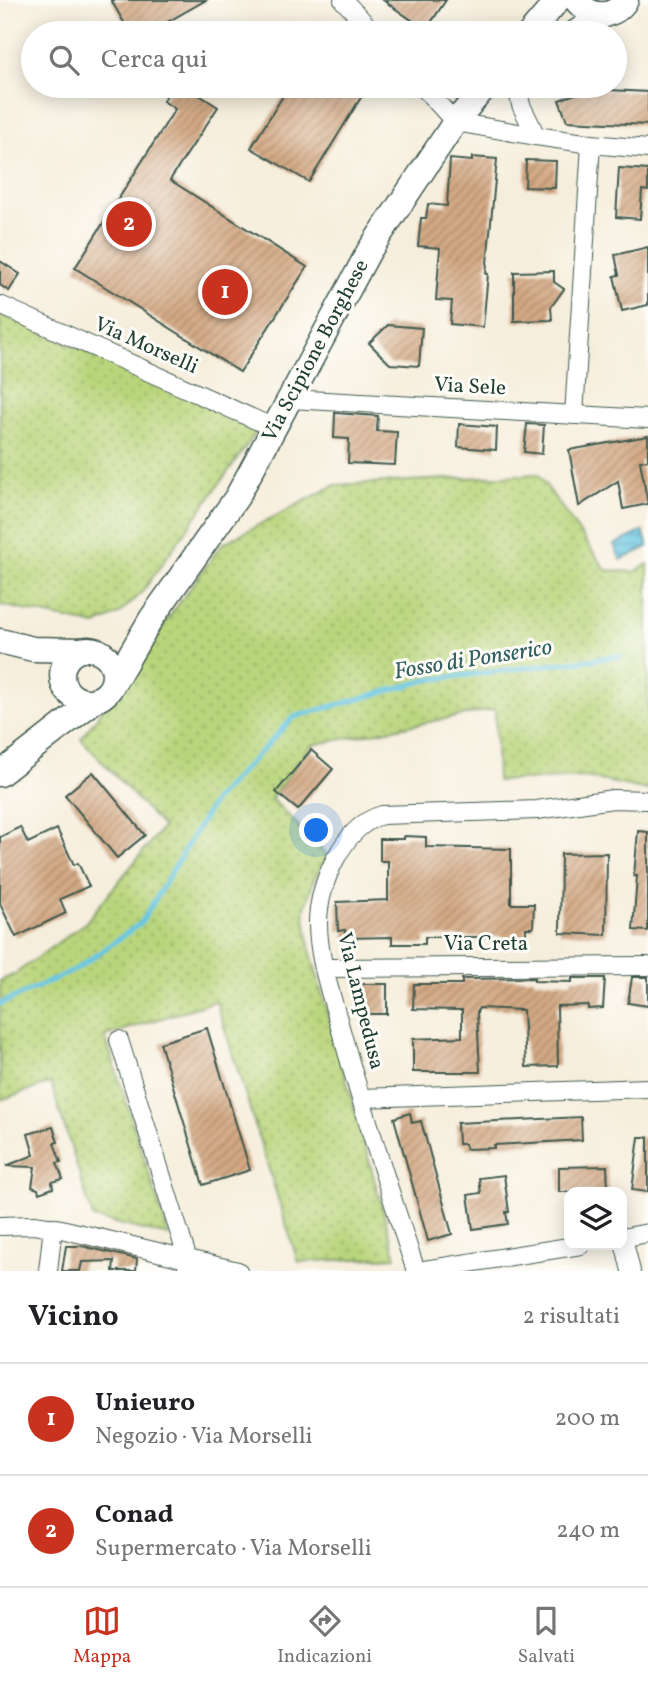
<!DOCTYPE html>
<html lang="it">
<meta charset="utf-8">
<style>
body{margin:0;font-family:Vollkorn,serif;background:#f6f6f6;color:#202124}
.controls{position:absolute;right:21px;bottom:21px;display:grid;overflow:hidden;border-radius:14px;box-shadow:0 4px 18px #0003}
.controls button{width:63px;height:63px;display:grid;place-items:center;padding:0;border:0;border-bottom:2px solid #e0e0e0;background:#fff;color:#202124;font:35px sans-serif}
.you{position:absolute;left:317px;top:831px;width:24px;height:24px;margin:-18px;border:5px solid #fff;border-radius:50%;background:#1a73e8;box-shadow:0 0 0 10px #1a73e833}
.badge{display:grid;place-items:center;width:46px;height:46px;border-radius:50%;background:#c8321e;color:#fff;font-size:23px;font-weight:700}
.pin{position:absolute;translate:-50% -50%;border:4px solid #fff;box-shadow:0 2px 7px #0006}
.list{margin:0;padding:0;list-style:none}
h2{display:flex;justify-content:space-between;align-items:center;height:91px;margin:0;padding:0 28px;font-size:30px}
h2 small{font-size:23px;font-weight:400;color:#757577}
.list li{display:grid;grid-template-columns:46px 1fr auto;gap:21px;align-items:center;box-sizing:border-box;height:112px;padding:0 28px;border-top:2px solid #e0e0e0}
.list b{display:block;font-size:26px;white-space:nowrap}
.list p{margin:0;font-size:23px;white-space:nowrap;color:#757577}
.list em{font-size:23px;font-style:normal;color:#757577}
.icon{flex:none;width:38px;height:38px;fill:none;stroke:currentColor;stroke-width:2;stroke-linecap:round;stroke-linejoin:round}
.map{position:relative;flex:none;width:648px;height:1271px;overflow:hidden}
.search{position:absolute;background:#fff;box-shadow:0 4px 18px #0003;left:21px;right:21px;top:21px;height:77px;display:flex;align-items:center;gap:18px;box-sizing:border-box;padding:0 24px;border-radius:38px;color:#757577;font-size:26px}
.sheet{height:315px;background:#fff}
nav{display:flex;justify-content:space-around;align-items:center;box-sizing:border-box;height:98px;border-top:2px solid #e0e0e0;background:#fff;font-size:19px;color:#757577}
nav a{display:grid;justify-items:center;gap:4px}
nav .on{color:#c8321e}
.map>svg:first-child{display:block}
.grass{fill:url(#grass-dots);stroke:#6c8958;stroke-width:2}
.water{fill:url(#water-rules);stroke:#42828c;stroke-width:2}
.lines{fill:none;stroke-linecap:round;stroke-linejoin:round}
.stream{stroke:#66c6e5;stroke-width:5}
.building{fill:url(#building-hatch)}
.street-casing{stroke:#3f584d;stroke-width:20}
.secondary-casing{stroke:#3f584d;stroke-width:27}
.street{stroke:#fff;stroke-width:18}
.secondary{stroke:#fff;stroke-width:24}
.labels{text-anchor:middle;dominant-baseline:central;stroke-width:6;stroke-linejoin:round;paint-order:stroke}
.street-label{font-size:21px;fill:#1f3d34;stroke:#fdfcf7}
.water-label{font-size:23px;font-style:italic;fill:#315f60;stroke:#fdfcf7}
</style>
<div class="map">
<svg width="648" height="1271" viewBox="0 0 648 1271">
<defs>
<pattern id="grass-dots" width="8" height="8" patternUnits="userSpaceOnUse" patternTransform="scale(1.75)"><rect width="8" height="8" fill="#b9d57b"/><path d="M2 2h.1M6 6h.1" fill="none" stroke="#96ae66" stroke-width="1.8" stroke-linecap="round"/></pattern>
<pattern id="water-rules" width="6" height="5" patternUnits="userSpaceOnUse" patternTransform="scale(1.75)"><rect width="6" height="5" fill="#66c6e5"/><path d="M0 2.5h6" fill="none" stroke="#53a2ba"/></pattern>
<pattern id="building-hatch" width="6" height="6" patternUnits="userSpaceOnUse" patternTransform="scale(1.75)"><rect width="6" height="6" fill="#d4a984"/><path d="M-1 1l2-2M0 6l6-6M5 7l2-2" fill="none" stroke="#ab8b6d"/></pattern>
</defs>
<rect width="100%" height="100%" fill="#fdfcf7"/>
<filter id="ink" filterUnits="userSpaceOnUse"><feTurbulence type="fractalNoise" baseFrequency=".0143" numOctaves="2"/><feDisplacementMap in="SourceGraphic" scale="14" xChannelSelector="R" yChannelSelector="G"/><feConvolveMatrix kernelMatrix="1 2 1 2 8 2 1 2 1" color-interpolation-filters="sRGB"/></filter>
<filter id="wash" filterUnits="userSpaceOnUse"><feTurbulence type="fractalNoise" baseFrequency=".00686" numOctaves="4" result="noise"/><feDisplacementMap in="SourceGraphic" scale="28" xChannelSelector="R" yChannelSelector="G"/><feGaussianBlur stdDeviation="1.57" result="paint"/><feColorMatrix in="noise" values="0 0 0 0 0 0 0 0 0 0 0 0 0 0 0 0 0 1.4 0 .05"/><feComposite in="paint" operator="in"/></filter>
<g filter="url(#wash)">
<rect width="100%" height="100%" fill="#f6eedc"/>
<g class="grass">
<path d="M0 314 260 427 142 592 119 614 96 625 0 605Z"/>
<path d="M538 474 606 570 634 572 648 564V790L586 777 497 781 495 709 312 745 271 798 328 856 314 879 304 911 310 950 396 1257 298 1262 216 1001 105 1036 169 1236 93 1218 51 1083 0 1100V981L15 974 86 922 163 827 81 739 222 544 335 485Z"/>
</g>
<path class="water" d="M643 531 648 547 621 560 614 545Z"/>
<g class="lines">
<path class="stream" d="M0 1004 75 970 141 923 215 799 294 717 427 680 621 656"/>
</g>
<g id="blocks">
<g class="building">
<path d="M111 0H206L148 33H130Z"/>
<path d="M383 0H446L426 30Z"/>
<path d="M173 86H185L218 107 170 180 307 267 240 372 75 268 175 109 163 101Z"/>
<path d="M289 86H368L309 182 251 148Z"/>
<path d="M589 89 648 92V125L567 121 559 100Z"/>
<path d="M472 157 497 159 486 274H488L483 327 450 324 452 301 436 300 440 248 418 246 421 218H426L428 204 447 206 450 159 472 161Z"/>
<path d="M526 160 556 161 555 188 525 187Z"/>
<path d="M619 168 648 170V191L642 190 640 219 616 217Z"/>
<path d="M648 247V305L622 311 614 276 619 275 615 255Z"/>
<path d="M0 261 20 274 9 291 0 285Z"/>
<path d="M554 271V282L564 289 551 307 552 320 514 321V272Z"/>
<path d="M388 325 422 328 419 366 390 364 369 343Z"/>
<path d="M335 413 378 416 377 431 397 432 395 465 348 463 349 439 334 438Z"/>
<path d="M459 424 497 427 496 450 458 447Z"/>
<path d="M527 424 544 425 542 454 524 452Z"/>
<path d="M648 436V460L640 461 648 504 623 509 618 481 579 506 569 450Z"/>
<path d="M311 750 333 769 298 810 276 792Z"/>
<path d="M93 772 145 835 117 858 65 795Z"/>
<path d="M20 827 28 843 57 829 74 865 78 863 89 886 60 899 66 913 16 937 0 904V837Z"/>
<path d="M638 831 648 832V931L633 930 637 876H634Z"/>
<path d="M404 836 426 837V847L511 849V904H534L533 928H526V940L506 939V937H425V944H392V937L345 938V930L338 931 337 902 388 900V861H380V839H404Z"/>
<path d="M607 853 606 935 560 933 561 854Z"/>
<path d="M632 977H648V1006L628 1003Z"/>
<path d="M534 978V981L572 982V978H605L603 1008 588 1009V1005L557 1006 558 1066 526 1067 523 1010 479 1008 477 1012 480 1072H413V1039L462 1037V1010L413 1009 414 984H462V979Z"/>
<path d="M361 984H387V1014H365V1005H361Z"/>
<path d="M207 1028 250 1170 203 1185 160 1043Z"/>
<path d="M410 1113 412 1123 421 1121 452 1234 428 1241 394 1118Z"/>
<path d="M581 1117 582 1140 494 1145V1148L466 1149 465 1144H458L457 1123Z"/>
<path d="M53 1127 58 1142 54 1143 61 1162 57 1163 63 1179 52 1182 53 1188 39 1193 38 1189 32 1187 35 1167 6 1166 34 1155 28 1134Z"/>
<path d="M639 1137H648V1192L632 1190Z"/>
<path d="M607 1166 608 1192H559V1167Z"/>
<path d="M504 1175 509 1212H506L508 1224 473 1229 468 1195 481 1193 479 1178Z"/>
<path d="M66 1246H82L137 1259 136 1271H113L114 1261 82 1262 80 1271H62Z"/>
</g>
</g>
</g>
<g filter="url(#ink)">
<use href="#blocks" fill-opacity="0" stroke="#3f584d" stroke-width="2"/>
<g class="lines">
<defs>
<g id="street">
<path d="M343 0 374 33"/>
<path d="M422 86 455 122 536 136 521 105 517 86"/>
<path d="M536 136 591 144 648 149"/>
<path d="M0 305 274 428"/>
<path d="M290 399 648 419"/>
<path d="M574 415 591 144"/>
<path d="M325 968 648 966"/>
<path d="M119 1040 188 1260 187 1268"/>
<path d="M361 1098 648 1088"/>
<path d="M0 1226 34 1225 61 1229 238 1271"/>
<path d="M622 1238 648 1233"/>
<path d="M623 1238 631 1271"/>
<path d="M48 1271 53 1227"/>
<path d="M416 1271C389 1190 363 1109 340 1027 331 993 318 958 318 923 318 885 343 826 382 815L537 810 613 799 648 800"/>
<path d="M418 1271 581 1245"/>
</g>
<g id="secondary">
<path d="M576 0C590 18 613 20 626 0"/>
<path d="M530 33 558 0"/>
<path d="M575 33 604 15"/>
<path d="M0 641 33 649 82 650"/>
<circle cx="88" cy="675" r="26"/>
<path d="M113 684 151 619 237 497 369 251 455 122 486 86"/>
<path d="M0 774 95 700"/>
</g>
</defs>
<use href="#street" class="street-casing"/>
<use href="#secondary" class="secondary-casing"/>
<use href="#street" class="street"/>
<use href="#secondary" class="secondary"/>
</g>
</g>
<g class="labels">
<g class="street-label">
<text transform="translate(146 346) rotate(24)">Via Morselli</text>
<text transform="translate(316 351) rotate(-62)">Via Scipione Borghese</text>
<text transform="translate(470 387) rotate(3)">Via Sele</text>
<text x="486" y="944">Via Creta</text>
<text transform="translate(360 1001) rotate(76)">Via Lampedusa</text>
</g>
<g class="water-label">
<text transform="translate(473 660) rotate(-9)">Fosso di Ponserico</text>
</g>
</g>
</svg>
<div class="controls">
<button><svg class="icon" aria-label="layers" viewBox="0 0 24 24"><path d="M12 4l9 5-9 5-9-5zM3 14l9 5 9-5"/></svg></button>
</div>
<div class="you"></div>
<div class="pin badge" style="left:225px;top:292px">1</div>
<div class="pin badge" style="left:129px;top:224px">2</div>
<div class="search"><svg class="icon" aria-label="search" viewBox="0 0 24 24"><circle cx="10" cy="10" r="6"/><path d="M15 15l6 6"/></svg>Cerca qui</div>
</div>
<section class="sheet">
<h2>Vicino<small>2 risultati</small></h2>
<ul class="list">
<li><span class="badge">1</span><div><b>Unieuro</b><p>Negozio · Via Morselli</p></div><em>200 m</em></li>
<li><span class="badge">2</span><div><b>Conad</b><p>Supermercato · Via Morselli</p></div><em>240 m</em></li>
</ul>
</section>
<nav>
<a class="on"><svg class="icon" aria-label="map" viewBox="0 0 24 24"><path d="M3 6l6-2 6 2 6-2v14l-6 2-6-2-6 2zM9 4v14M15 6v14"/></svg>Mappa</a>
<a><svg class="icon" aria-label="directions" viewBox="0 0 24 24"><path d="M12 3l9 9-9 9-9-9zM9 14v-3h6M13 9l2 2-2 2"/></svg>Indicazioni</a>
<a><svg class="icon" aria-label="saved" viewBox="0 0 24 24"><path d="M7 4h10v16l-5-4-5 4z"/></svg>Salvati</a>
</nav>
